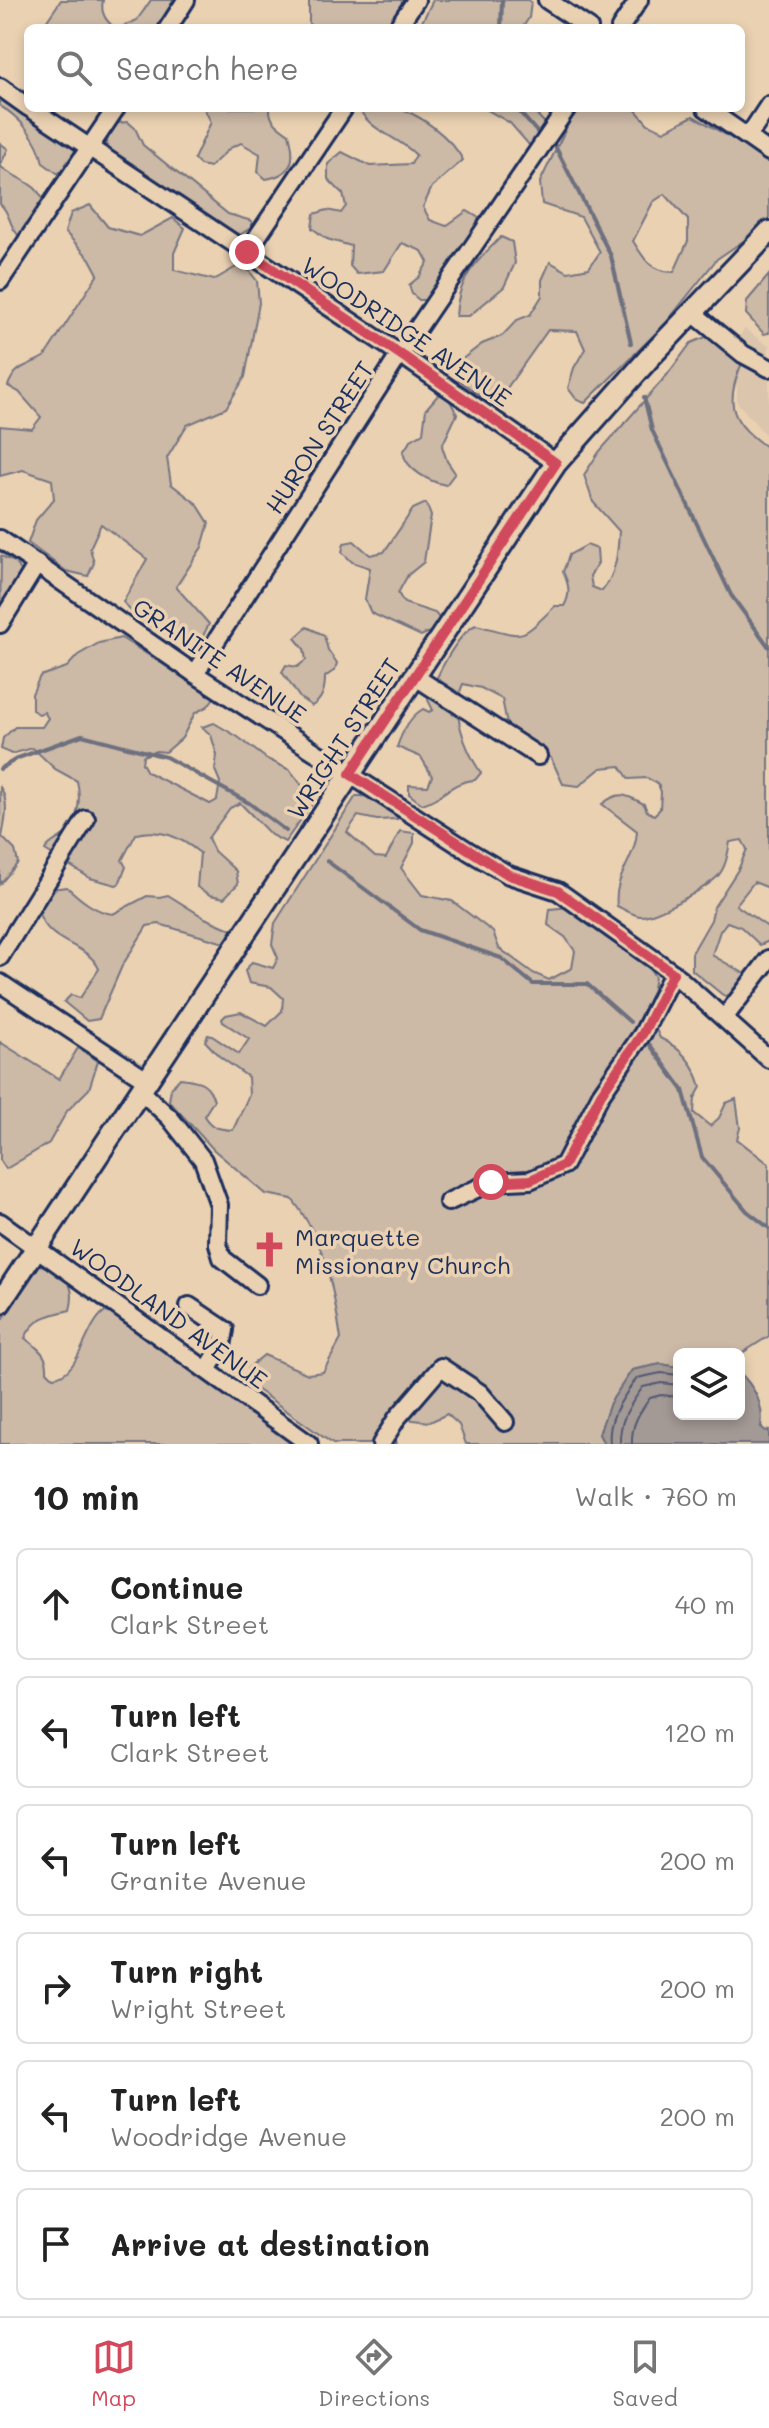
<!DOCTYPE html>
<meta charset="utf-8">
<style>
body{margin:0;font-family:Mali,sans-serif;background:#f6f6f6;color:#222}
.controls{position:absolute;right:24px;bottom:24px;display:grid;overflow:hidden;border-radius:12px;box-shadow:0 4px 12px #0003}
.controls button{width:72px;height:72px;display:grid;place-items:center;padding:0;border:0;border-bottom:2px solid #e0e0e0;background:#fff;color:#222;font:40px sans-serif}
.stop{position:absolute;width:24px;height:24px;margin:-18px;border:6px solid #d1495b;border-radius:50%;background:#fff}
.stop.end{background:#d1495b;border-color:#fff;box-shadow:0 2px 8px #0008}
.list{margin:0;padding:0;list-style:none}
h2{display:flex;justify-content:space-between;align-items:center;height:104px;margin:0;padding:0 32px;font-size:34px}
h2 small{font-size:26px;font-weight:400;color:#767676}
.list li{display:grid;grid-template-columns:52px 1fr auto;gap:24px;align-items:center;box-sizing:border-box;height:112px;margin:0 16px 16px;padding:0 16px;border:2px solid #e0e0e0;border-radius:12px}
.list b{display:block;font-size:30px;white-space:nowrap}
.list p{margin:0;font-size:26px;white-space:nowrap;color:#767676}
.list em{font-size:26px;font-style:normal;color:#767676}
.icon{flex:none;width:44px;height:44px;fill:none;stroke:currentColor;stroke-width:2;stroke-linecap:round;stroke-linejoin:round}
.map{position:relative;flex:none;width:769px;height:1444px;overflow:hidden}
.search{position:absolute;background:#fff;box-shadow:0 4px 12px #0003;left:24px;right:24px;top:24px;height:88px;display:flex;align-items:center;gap:20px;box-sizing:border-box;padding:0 28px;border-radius:12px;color:#767676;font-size:30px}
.sheet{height:872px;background:#fff}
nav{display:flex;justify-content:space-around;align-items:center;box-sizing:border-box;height:112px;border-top:2px solid #e0e0e0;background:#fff;font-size:22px;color:#767676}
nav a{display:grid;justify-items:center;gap:4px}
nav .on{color:#d1495b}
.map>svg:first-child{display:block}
.built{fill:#dbc5ac}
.green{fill:#ccb9a6;stroke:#747482;stroke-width:2;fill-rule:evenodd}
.water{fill:#a39995;stroke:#6d6f7f;stroke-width:2}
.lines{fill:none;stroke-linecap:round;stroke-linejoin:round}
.shore{stroke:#515974;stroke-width:2}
.stream{stroke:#6d6f7f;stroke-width:4}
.minor-casing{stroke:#1b2f5e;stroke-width:22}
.major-casing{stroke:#1b2f5e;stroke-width:26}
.minor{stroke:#ead1b2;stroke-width:16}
.major{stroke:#ead1b2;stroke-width:20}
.route{stroke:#d1495b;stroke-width:10}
.labels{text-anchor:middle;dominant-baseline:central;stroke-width:7;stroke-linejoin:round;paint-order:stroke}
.street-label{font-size:24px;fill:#1b2f5e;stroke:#ead1b2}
.poi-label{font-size:24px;fill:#1b2f5e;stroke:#ead1b2;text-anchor:start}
</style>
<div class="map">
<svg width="769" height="1444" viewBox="0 0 769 1444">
<rect width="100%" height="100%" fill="#ead1b2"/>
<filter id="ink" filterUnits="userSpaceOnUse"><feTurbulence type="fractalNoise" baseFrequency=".0125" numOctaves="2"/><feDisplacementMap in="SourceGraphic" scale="16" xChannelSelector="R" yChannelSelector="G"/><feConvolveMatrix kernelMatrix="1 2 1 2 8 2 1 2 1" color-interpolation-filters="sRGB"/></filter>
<g filter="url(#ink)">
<path class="built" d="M745 329 767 345 769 344V439L737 402V386L716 362Z"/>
<g class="green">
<path d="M61 0H103C100 13 106 21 115 28H42Z"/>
<path d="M151 0H177L159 28H119L137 20Z"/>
<path d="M309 0H409L388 28H314L309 24Z"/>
<path d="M433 0H528L531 2 529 18 522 28H419Z"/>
<path d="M0 92 78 149 76 158 65 172 57 173 43 163C39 140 20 117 0 106Z"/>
<path d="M204 108H270C269 121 279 127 289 134 296 159 294 174 266 179L258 172 260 154 241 143 230 148 210 167 200 165 194 159 211 122Z"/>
<path d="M363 108C373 108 385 106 395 108 419 112 452 139 463 160L432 187 423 207 430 220 446 226 467 211 479 218 472 235 429 300H419L412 294 409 285 419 277 428 262 422 251 402 243 384 271 357 274 350 266 351 246 327 239 312 228 314 214 327 210 341 213 346 206 343 194 328 179V164L342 152 370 166 411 164 416 155C399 137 374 133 361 112Z"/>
<path d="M484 108H530L545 123 537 142 530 146 510 123Z"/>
<path d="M576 108H634L648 124 664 131 693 116 769 160V218L755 233 717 259 665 324 585 403 577 400 568 388 574 368 585 349 577 331 548 330 502 395 487 401 459 380 454 371 457 363 482 344 502 336 517 320 530 315 542 296V280L550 262 568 272 589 268 600 252 581 217 542 204 540 182ZM665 194 688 220V241L674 272C651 272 644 259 633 241L653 202Z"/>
<path d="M128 122 135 128 143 145 228 214 252 221V227L240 235 234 233 110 150 107 145 108 131 116 123Z"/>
<path d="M0 143 8 149 0 166C17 181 39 181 45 206L21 237C9 229 11 213 0 204Z"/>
<path d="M90 205 108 227 140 236 173 218 185 228 174 253V270L214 280 243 263 257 281 259 303 245 377 226 408 187 425 167 458 171 484 197 504 209 523 202 547 176 587 209 624 200 642C173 638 140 625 123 602L147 559 101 524 90 548 94 563 88 576 66 571 28 543 36 520 54 499 52 480 23 470 0 476V426L32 429 41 417 19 392 8 386C16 364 28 367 45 356L98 274 90 259 65 232 71 213Z"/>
<path d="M501 237 512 242 515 263 504 287 469 316H456C458 278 475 263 501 237Z"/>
<path d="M769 275V333L764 334 746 314 747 301Z"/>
<path d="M708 336 726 340 742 363C723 406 732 423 769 449V888L754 882 736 905 769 928V941L760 945 741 927 727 922 720 931 712 955 745 974 743 984 735 994 724 996 692 970V953L711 920 714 907 739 868 747 849 742 840 730 842C728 853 726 867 718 876 706 888 656 917 640 916 633 915 623 909 617 906 613 876 636 859 637 831L602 804C620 790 626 795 644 804L647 811 654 815 660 809 661 792 658 784 647 778 629 779 620 766 601 768 579 786 563 784 551 758 508 729 502 699 481 688 463 684C450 712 465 749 481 773L475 780C449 782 446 797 422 804L409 794V785L428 786 432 776 421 757 397 747C402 732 409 717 423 709L429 712 433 710 428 700C435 679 456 634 476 625 526 637 517 643 555 606H564C571 594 569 584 563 572L569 555 587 545 597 549 598 563 590 576 592 587 602 591C616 575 618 552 619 531L593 502 584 475 599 452 667 375 691 343Z"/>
<path d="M439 394 449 399 457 414 442 446 447 461 455 473 446 485C430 482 406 470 403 452L411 440 423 433 426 409Z"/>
<path d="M426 503 431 516 424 562 408 575 398 593 404 603 435 613 440 619 432 631 421 636 371 613 365 599 370 568 352 562 342 552 344 543 354 541 370 555 384 552 413 509Z"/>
<path d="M1 556 15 562 22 572 1 608 0 619Z"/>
<path d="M307 627 324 635 328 650 337 663 335 670 325 677C325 689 323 699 312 706L300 698 282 672 286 665 297 667 306 660 304 649 295 638Z"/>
<path d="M121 638 213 695V699L208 706 195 713 182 738 166 752 156 751 143 756 142 763 147 772 210 804 217 800 220 782 215 770 217 755 211 735 202 727 214 723 238 737 267 759 290 770 314 801 285 842 271 835 240 803 230 808 208 838 214 851 236 871 238 884 224 898 210 895 197 887 200 853C180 837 161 828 136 834L122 860 126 867 119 884 116 885 90 878 45 850C50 841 59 840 66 833 79 819 81 798 77 781L55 769 33 748 11 754 1 749 3 738 15 727H42L48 718 44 712 39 714 32 710V694L40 676 67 667 78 655 99 643Z"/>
<path d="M0 787C10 801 5 821 2 837L15 850 18 863 0 884Z"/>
<path d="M356 796C373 795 383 801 397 811V819L377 820 358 816 347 832 375 857 386 858 400 831 414 833V843L401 868 422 895 452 901 493 932 499 948 533 973 549 980 572 968 575 951 565 937 548 925 550 909 569 907 645 960 655 977 648 1013 660 1038C681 1048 695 1064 701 1087L695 1098 694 1113 710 1126 719 1118 726 1103 736 1099 740 1128 737 1139 769 1164V1336L739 1355 679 1354V1367L661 1364 632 1370 610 1403 599 1434 604 1444H466L459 1425 447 1414 430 1422 405 1419 393 1433 396 1444H333L245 1381 249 1367 264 1355 308 1374 323 1372 341 1339C333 1287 326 1242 292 1199L266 1194 214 1150 169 1101 171 1088 180 1078C199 1081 207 1080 214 1100L204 1116C212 1129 219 1129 233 1130L249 1095 248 1077 219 1056 205 1041 208 1035 212 1036 239 1054 249 1039 223 1022 222 1019 226 1015 241 1012 267 1026 282 1011 283 998 271 987 249 983 245 971 252 962 273 968 278 958 272 944 275 923Z"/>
<path d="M67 887C80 899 95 912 113 914L147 896 159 897 168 895 205 918 235 931 228 944 159 924 147 926 122 966 99 1019 87 1021 64 1002 71 995 80 998 99 969C88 943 51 946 39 914L51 889Z"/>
<path d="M0 1042 59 1079 78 1048 98 1061 89 1089 67 1111 49 1143 6 1169 0 1160Z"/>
<path d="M40 1265C65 1271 77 1285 70 1310 49 1315 35 1317 25 1338 37 1348 48 1354 47 1371L53 1377C80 1376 84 1327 104 1312L122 1314 299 1444H0V1323Z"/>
</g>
<path class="water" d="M661 1364 679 1367V1414H739V1372C754 1386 765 1406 761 1427L766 1431 769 1430V1444H604L599 1434 610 1403 632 1370Z"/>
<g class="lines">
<g class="shore">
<path d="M610 1444C607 1418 622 1399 637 1378L661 1373 679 1375"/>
<path d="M620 1444C619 1421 629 1406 643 1387L661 1383 679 1385"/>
<path d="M632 1444C631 1425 639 1413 650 1398L661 1395 679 1397"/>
</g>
<g class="stream">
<path d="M501 28 502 0"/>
<path d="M516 108 537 132"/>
<path d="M553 142 611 256 631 343"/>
<path d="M644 397 652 430 731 595 769 647"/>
<path d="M0 769 18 758 82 735 166 757 249 803 286 831"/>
<path d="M327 861 420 930 501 958 533 984H587L630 1022"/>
<path d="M650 1045 683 1090 702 1157 747 1211 769 1228"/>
</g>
<defs>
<g id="minor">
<path d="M547 0 589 28"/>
<path d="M168 28 186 0"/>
<path d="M397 28 416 0"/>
<path d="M620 28 639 0"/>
<path d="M0 87 28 107"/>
<path d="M30 108 400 354 556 463"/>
<path d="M706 108 769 152"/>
<path d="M748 137 769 105"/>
<path d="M247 252 344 108"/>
<path d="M0 281 116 108"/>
<path d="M693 313 743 354 769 368"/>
<path d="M0 539 195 674 470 852 509 875 558 891 673 973 769 1059"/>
<path d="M0 624 37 564"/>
<path d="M195 674 400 354 567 108"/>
<path d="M414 676 538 756"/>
<path d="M0 957 86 819"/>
<path d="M0 983 148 1081"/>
<path d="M725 1017 769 959"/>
<path d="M142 1092 170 1118 203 1160 219 1205 218 1244 222 1258 257 1285"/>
<path d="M448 1202 491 1182 530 1180 564 1165 601 1094 643 1033 673 973"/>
<path d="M0 1222 309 1444"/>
<path d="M189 1306 225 1330 222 1346 207 1370"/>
<path d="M381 1444 397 1418 441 1367 480 1393 505 1422"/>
</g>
<path id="major" d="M0 1303 556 463 650 357 769 232"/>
</defs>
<use href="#minor" class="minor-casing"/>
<use href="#major" class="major-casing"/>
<use href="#minor" class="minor"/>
<use href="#major" class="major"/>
</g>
</g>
<g class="lines" filter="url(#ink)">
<path class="route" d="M247 252 400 354 556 463 350 774 509 875 558 891 673 973 643 1033 601 1094 564 1165 530 1180 491 1182"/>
</g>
<defs>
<symbol id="church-bare" viewBox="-9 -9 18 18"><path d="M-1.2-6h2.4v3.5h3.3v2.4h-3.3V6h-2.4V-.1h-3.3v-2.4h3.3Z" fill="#d1495b" stroke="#ead1b2" stroke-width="2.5" paint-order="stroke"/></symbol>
</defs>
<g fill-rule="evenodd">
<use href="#church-bare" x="244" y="1224" width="51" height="51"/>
</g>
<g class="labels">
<g class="street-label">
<text transform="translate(407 331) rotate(34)">WOODRIDGE AVENUE</text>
<text transform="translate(319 437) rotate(-57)">HURON STREET</text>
<text transform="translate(220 660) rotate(34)">GRANITE AVENUE</text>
<text transform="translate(343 738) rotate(-57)">WRIGHT STREET</text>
<text transform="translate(169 1313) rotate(36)">WOODLAND AVENUE</text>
</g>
<g class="poi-label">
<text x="295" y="1236">Marquette<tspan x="295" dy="28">Missionary Church</tspan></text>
</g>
</g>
</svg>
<div class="controls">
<button><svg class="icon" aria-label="layers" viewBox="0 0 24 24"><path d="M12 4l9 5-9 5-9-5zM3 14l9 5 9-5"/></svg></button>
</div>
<div class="stop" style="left:491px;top:1182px"></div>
<div class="stop end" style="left:247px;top:252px"></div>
<div class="search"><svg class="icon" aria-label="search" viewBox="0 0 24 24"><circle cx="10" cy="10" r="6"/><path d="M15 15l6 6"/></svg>Search here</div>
</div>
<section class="sheet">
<h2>10 min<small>Walk · 760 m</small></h2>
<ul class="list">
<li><svg class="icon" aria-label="ahead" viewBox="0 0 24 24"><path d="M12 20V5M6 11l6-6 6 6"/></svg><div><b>Continue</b><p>Clark Street</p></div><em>40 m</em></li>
<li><svg class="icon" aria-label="left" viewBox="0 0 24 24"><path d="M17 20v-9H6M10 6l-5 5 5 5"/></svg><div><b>Turn left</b><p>Clark Street</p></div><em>120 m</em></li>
<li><svg class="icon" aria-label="left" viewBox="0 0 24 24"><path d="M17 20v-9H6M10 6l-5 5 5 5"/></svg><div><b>Turn left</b><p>Granite Avenue</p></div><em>200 m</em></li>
<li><svg class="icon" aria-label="right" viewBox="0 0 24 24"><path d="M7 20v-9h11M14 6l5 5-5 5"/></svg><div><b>Turn right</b><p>Wright Street</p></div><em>200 m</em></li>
<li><svg class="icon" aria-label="left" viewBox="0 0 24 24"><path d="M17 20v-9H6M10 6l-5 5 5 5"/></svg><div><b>Turn left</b><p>Woodridge Avenue</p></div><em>200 m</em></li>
<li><svg class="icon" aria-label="arrive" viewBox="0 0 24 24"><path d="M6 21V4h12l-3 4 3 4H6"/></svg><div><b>Arrive at destination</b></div></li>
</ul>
</section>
<nav>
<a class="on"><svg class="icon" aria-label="map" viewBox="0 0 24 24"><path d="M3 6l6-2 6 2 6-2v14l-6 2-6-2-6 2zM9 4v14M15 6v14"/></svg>Map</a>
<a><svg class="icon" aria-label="directions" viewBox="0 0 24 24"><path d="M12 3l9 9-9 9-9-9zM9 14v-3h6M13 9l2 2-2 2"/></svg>Directions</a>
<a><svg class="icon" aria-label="saved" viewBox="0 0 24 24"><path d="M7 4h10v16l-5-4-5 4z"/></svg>Saved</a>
</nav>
